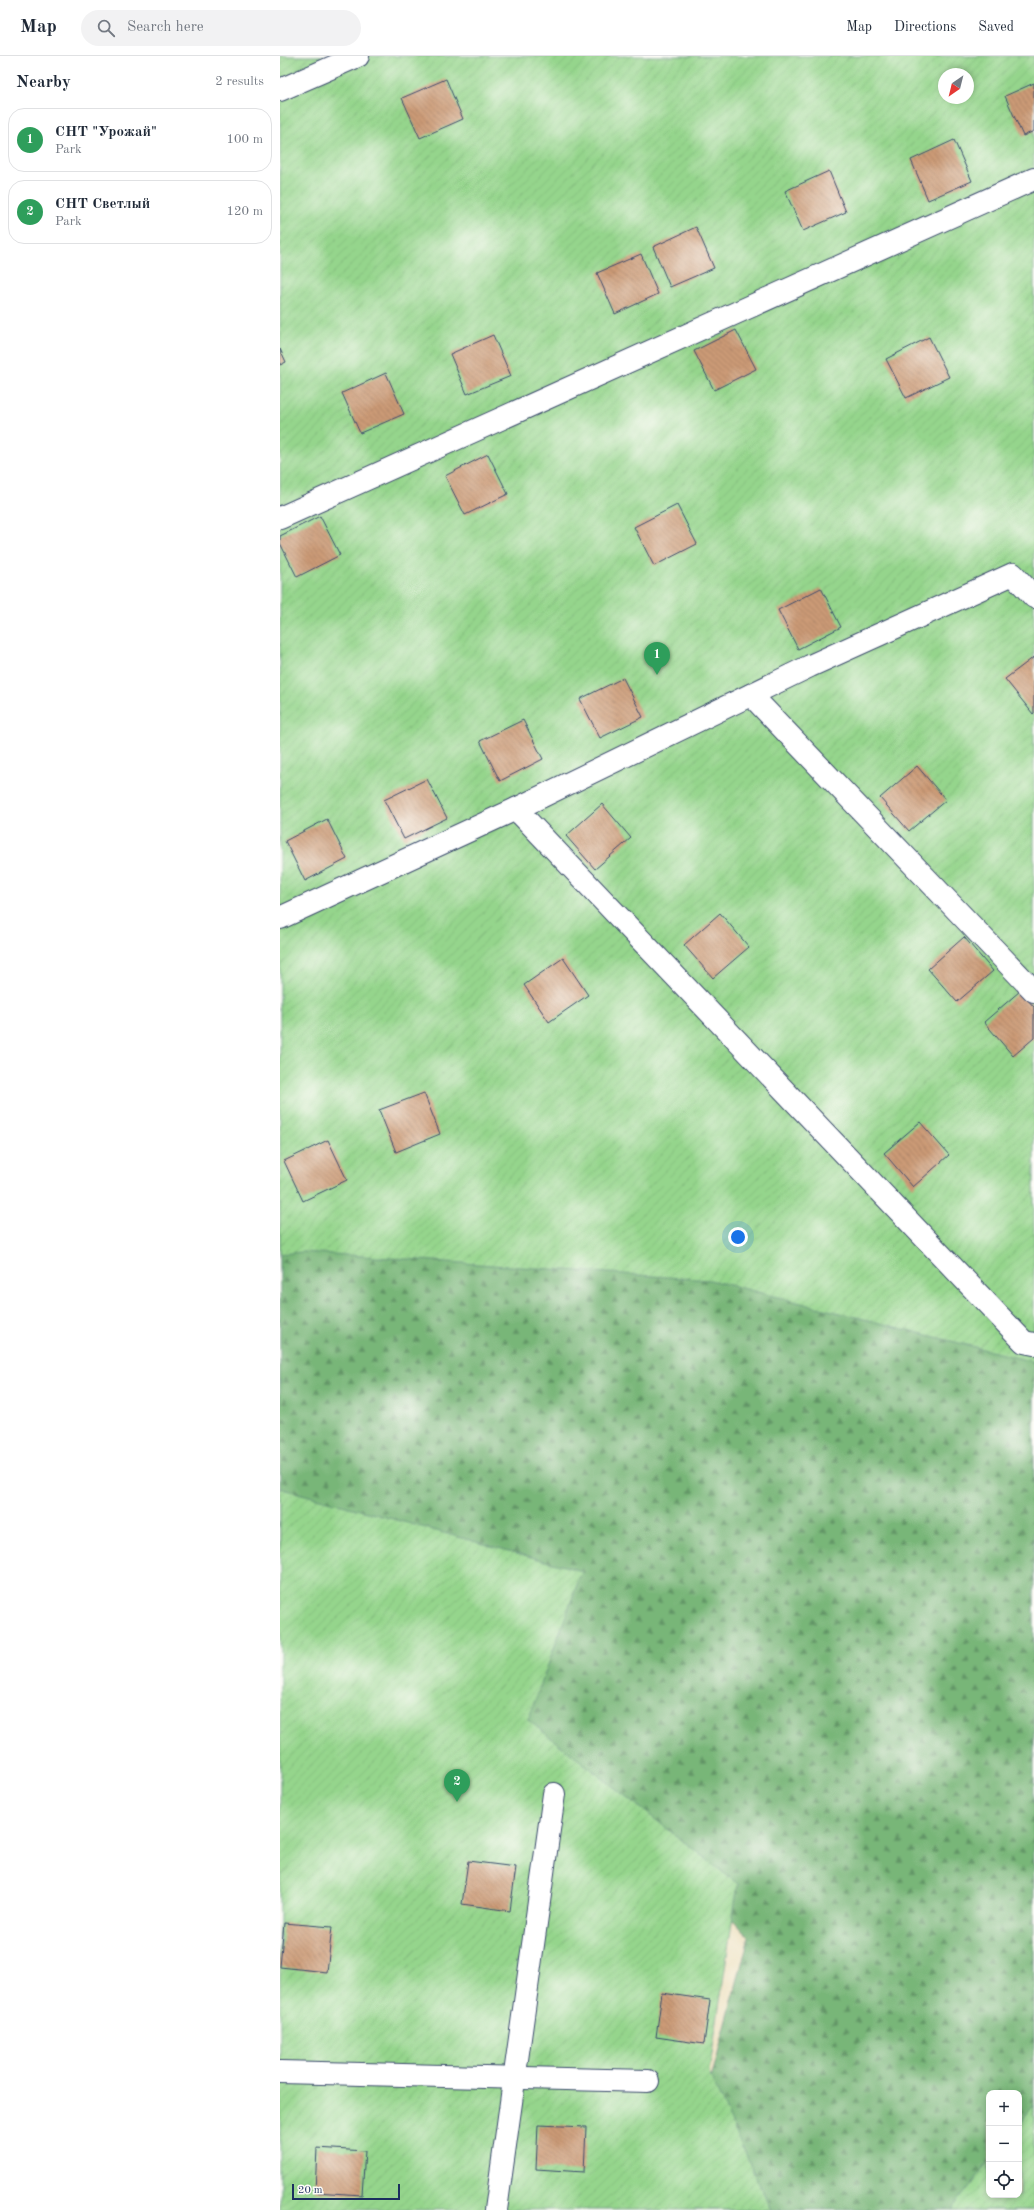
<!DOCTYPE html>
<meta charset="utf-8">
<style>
body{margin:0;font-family:"Old Standard TT",serif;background:#f2f2f3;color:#1f2937}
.controls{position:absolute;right:12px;bottom:12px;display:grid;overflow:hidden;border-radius:8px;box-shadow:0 2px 6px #0003}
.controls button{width:36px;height:36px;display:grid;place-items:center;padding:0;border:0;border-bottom:1px solid #e0e1e3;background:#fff;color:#1f2937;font:20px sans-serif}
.compass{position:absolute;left:658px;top:12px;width:36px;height:36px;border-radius:50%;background:#fff;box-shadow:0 2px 6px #0003;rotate:215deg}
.scale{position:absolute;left:12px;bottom:10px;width:108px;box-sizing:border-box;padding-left:4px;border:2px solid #1b2f5e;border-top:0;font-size:11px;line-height:14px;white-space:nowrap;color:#1b2f5e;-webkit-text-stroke:3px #fdfcf7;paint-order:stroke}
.you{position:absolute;left:458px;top:1181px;width:14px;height:14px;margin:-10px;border:3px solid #fff;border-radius:50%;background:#1a73e8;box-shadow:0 0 0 6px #1a73e833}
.badge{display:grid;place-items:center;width:26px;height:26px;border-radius:50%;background:#d1495b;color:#fff;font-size:13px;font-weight:700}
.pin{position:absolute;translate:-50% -33px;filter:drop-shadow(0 1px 2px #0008)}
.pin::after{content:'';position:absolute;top:21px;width:14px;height:12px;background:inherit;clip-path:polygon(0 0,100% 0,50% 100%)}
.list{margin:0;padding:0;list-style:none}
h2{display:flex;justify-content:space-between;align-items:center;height:52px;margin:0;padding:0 16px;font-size:17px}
h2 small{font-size:13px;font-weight:400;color:#747a83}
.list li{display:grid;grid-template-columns:26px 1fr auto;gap:12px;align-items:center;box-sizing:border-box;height:64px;margin:0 8px 8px;padding:0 8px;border:1px solid #e0e1e3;border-radius:16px}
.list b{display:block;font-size:15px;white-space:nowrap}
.list p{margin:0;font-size:13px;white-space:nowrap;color:#747a83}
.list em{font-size:13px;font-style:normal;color:#747a83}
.icon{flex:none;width:22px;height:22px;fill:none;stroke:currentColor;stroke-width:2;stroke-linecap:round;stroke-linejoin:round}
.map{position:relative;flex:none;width:754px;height:2154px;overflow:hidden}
header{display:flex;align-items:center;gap:24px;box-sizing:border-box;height:56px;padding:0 20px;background:#fff;border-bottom:1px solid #e0e1e3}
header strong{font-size:19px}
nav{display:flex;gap:22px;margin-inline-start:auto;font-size:14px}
.search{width:280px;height:36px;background:#f2f2f3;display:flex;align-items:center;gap:10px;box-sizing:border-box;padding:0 14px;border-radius:22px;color:#747a83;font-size:15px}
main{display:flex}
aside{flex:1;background:#fff}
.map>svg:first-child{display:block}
.forest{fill:url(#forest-firs);stroke:#4a726b;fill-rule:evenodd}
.garden{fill:url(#garden-furrows);stroke:#588275;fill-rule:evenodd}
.building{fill:url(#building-back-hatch)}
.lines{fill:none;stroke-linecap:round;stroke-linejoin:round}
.minor-casing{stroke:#3a4a6c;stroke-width:24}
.minor{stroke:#fff;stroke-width:22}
</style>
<header>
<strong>Map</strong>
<div class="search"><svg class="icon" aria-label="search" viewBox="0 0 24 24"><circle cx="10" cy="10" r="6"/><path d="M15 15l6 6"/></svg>Search here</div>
<nav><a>Map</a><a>Directions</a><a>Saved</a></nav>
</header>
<main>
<aside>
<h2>Nearby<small>2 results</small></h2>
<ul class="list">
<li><span class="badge" style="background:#2e9e5b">1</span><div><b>СНТ &quot;Урожай&quot;</b><p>Park</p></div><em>100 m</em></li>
<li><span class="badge" style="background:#2e9e5b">2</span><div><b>СНТ Светлый</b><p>Park</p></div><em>120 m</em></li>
</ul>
</aside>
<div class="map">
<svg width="754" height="2154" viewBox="0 0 754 2154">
<defs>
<pattern id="forest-firs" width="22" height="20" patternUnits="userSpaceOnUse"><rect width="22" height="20" fill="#78b678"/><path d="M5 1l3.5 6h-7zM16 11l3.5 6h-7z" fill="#629466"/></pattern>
<pattern id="garden-furrows" width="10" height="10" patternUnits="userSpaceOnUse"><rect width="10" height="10" fill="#95d58c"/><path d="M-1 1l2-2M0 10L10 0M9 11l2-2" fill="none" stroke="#80b77b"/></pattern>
<pattern id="building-back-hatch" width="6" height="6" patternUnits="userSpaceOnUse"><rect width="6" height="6" fill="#cb9a76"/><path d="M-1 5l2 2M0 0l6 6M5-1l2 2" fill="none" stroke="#a47e64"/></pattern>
</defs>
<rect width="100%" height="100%" fill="#fdfcf7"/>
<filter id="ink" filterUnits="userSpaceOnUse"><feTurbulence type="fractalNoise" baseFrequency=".025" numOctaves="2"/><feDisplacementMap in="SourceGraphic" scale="8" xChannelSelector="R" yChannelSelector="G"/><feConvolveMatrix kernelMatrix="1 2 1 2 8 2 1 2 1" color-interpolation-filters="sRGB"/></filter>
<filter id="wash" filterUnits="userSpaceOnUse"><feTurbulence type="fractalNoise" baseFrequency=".012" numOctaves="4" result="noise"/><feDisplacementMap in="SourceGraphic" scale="16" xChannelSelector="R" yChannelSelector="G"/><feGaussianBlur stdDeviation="0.9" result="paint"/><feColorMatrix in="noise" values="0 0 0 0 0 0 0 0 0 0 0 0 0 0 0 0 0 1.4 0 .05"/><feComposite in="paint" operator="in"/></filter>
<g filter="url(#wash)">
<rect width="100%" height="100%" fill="#ede0be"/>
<path class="forest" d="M0 1147 754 1269V2154H416L414 2088 469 1881 425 1834 0 1497ZM709 2037H739V2139H709Z"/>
<g class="garden">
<path d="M0 0H754V1306L430 1224 23 1196 0 1198ZM664 18H688V42H664Z"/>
<path d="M0 1432 302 1515 248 1664 458 1828 429 2017 491 2154H0Z"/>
<path d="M754 2049V2154H671L709 2106V2139H739V2068Z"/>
</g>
<g id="blocks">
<g class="building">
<path d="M166 23 183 63 140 82 122 42Z"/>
<path d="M754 27V75L743 80 725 40Z"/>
<path d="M674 84 692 125 648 144 631 104Z"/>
<path d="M549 115 566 156 523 175 505 135Z"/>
<path d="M416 171 434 212 390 231 373 191Z"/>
<path d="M361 198 378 238 335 258 317 217Z"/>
<path d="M456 274 476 313 434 334 414 295Z"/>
<path d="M213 279 231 320 187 338 170 298Z"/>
<path d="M649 281 669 321 626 342 606 303Z"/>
<path d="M0 293 6 306 0 309Z"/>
<path d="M106 317 124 358 80 377 62 337Z"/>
<path d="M208 398 228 438 185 459 165 420Z"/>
<path d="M397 449 417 488 374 510 354 471Z"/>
<path d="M40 460 60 499 17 521 0 487V480Z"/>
<path d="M541 532 561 571 518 593 498 554Z"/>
<path d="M754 601V657L753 658 725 623Z"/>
<path d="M343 622 363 661 320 682 300 643Z"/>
<path d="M243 664 263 703 220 725 200 685Z"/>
<path d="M637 710 666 744 629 775 600 742Z"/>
<path d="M147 723 167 762 124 783 104 744Z"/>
<path d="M322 748 351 782 315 813 286 780Z"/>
<path d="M47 763 67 803 25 825 5 785Z"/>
<path d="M440 857 469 891 433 922 404 889Z"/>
<path d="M684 881 713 915 677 946 648 913Z"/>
<path d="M283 902 308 939 269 966 244 929Z"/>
<path d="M740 935 754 951V982L733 1000 704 966Z"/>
<path d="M144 1037 160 1078 116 1096 99 1054Z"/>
<path d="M640 1066 669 1099 633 1131 604 1097Z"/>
<path d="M48 1084 67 1124 23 1145 4 1105Z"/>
<path d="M188 1805 236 1811 230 1855 182 1848Z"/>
<path d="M4 1867 52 1871 47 1916 0 1911Z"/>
<path d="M382 1937 430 1944 424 1988 376 1981Z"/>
<path d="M258 2069 306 2071 304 2116 256 2113Z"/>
<path d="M37 2092 85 2095 82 2139 35 2136Z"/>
</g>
</g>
</g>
<g filter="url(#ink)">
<use href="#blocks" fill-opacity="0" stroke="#3a4a6c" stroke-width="1"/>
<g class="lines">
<defs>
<g id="minor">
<path d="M0 34 78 0"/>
<path d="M0 462 754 123"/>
<path d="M471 639 754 935"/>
<path d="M236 753 744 1286 754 1288"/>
<path d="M0 862 236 753 530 610 733 518 754 541"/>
<path d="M0 2016 368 2025"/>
<path d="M216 2154 274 1738"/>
</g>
</defs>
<use href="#minor" class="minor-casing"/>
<use href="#minor" class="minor"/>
</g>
</g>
</svg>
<div class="controls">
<button>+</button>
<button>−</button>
<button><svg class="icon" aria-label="locate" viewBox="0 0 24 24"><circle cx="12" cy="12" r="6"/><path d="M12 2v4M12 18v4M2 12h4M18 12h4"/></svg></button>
</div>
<svg class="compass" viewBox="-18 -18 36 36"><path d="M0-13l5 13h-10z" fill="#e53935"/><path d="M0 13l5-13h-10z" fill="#747a83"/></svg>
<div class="scale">20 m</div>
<div class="you"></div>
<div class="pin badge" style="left:377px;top:619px;background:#2e9e5b">1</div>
<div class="pin badge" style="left:177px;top:1746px;background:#2e9e5b">2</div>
</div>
</main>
